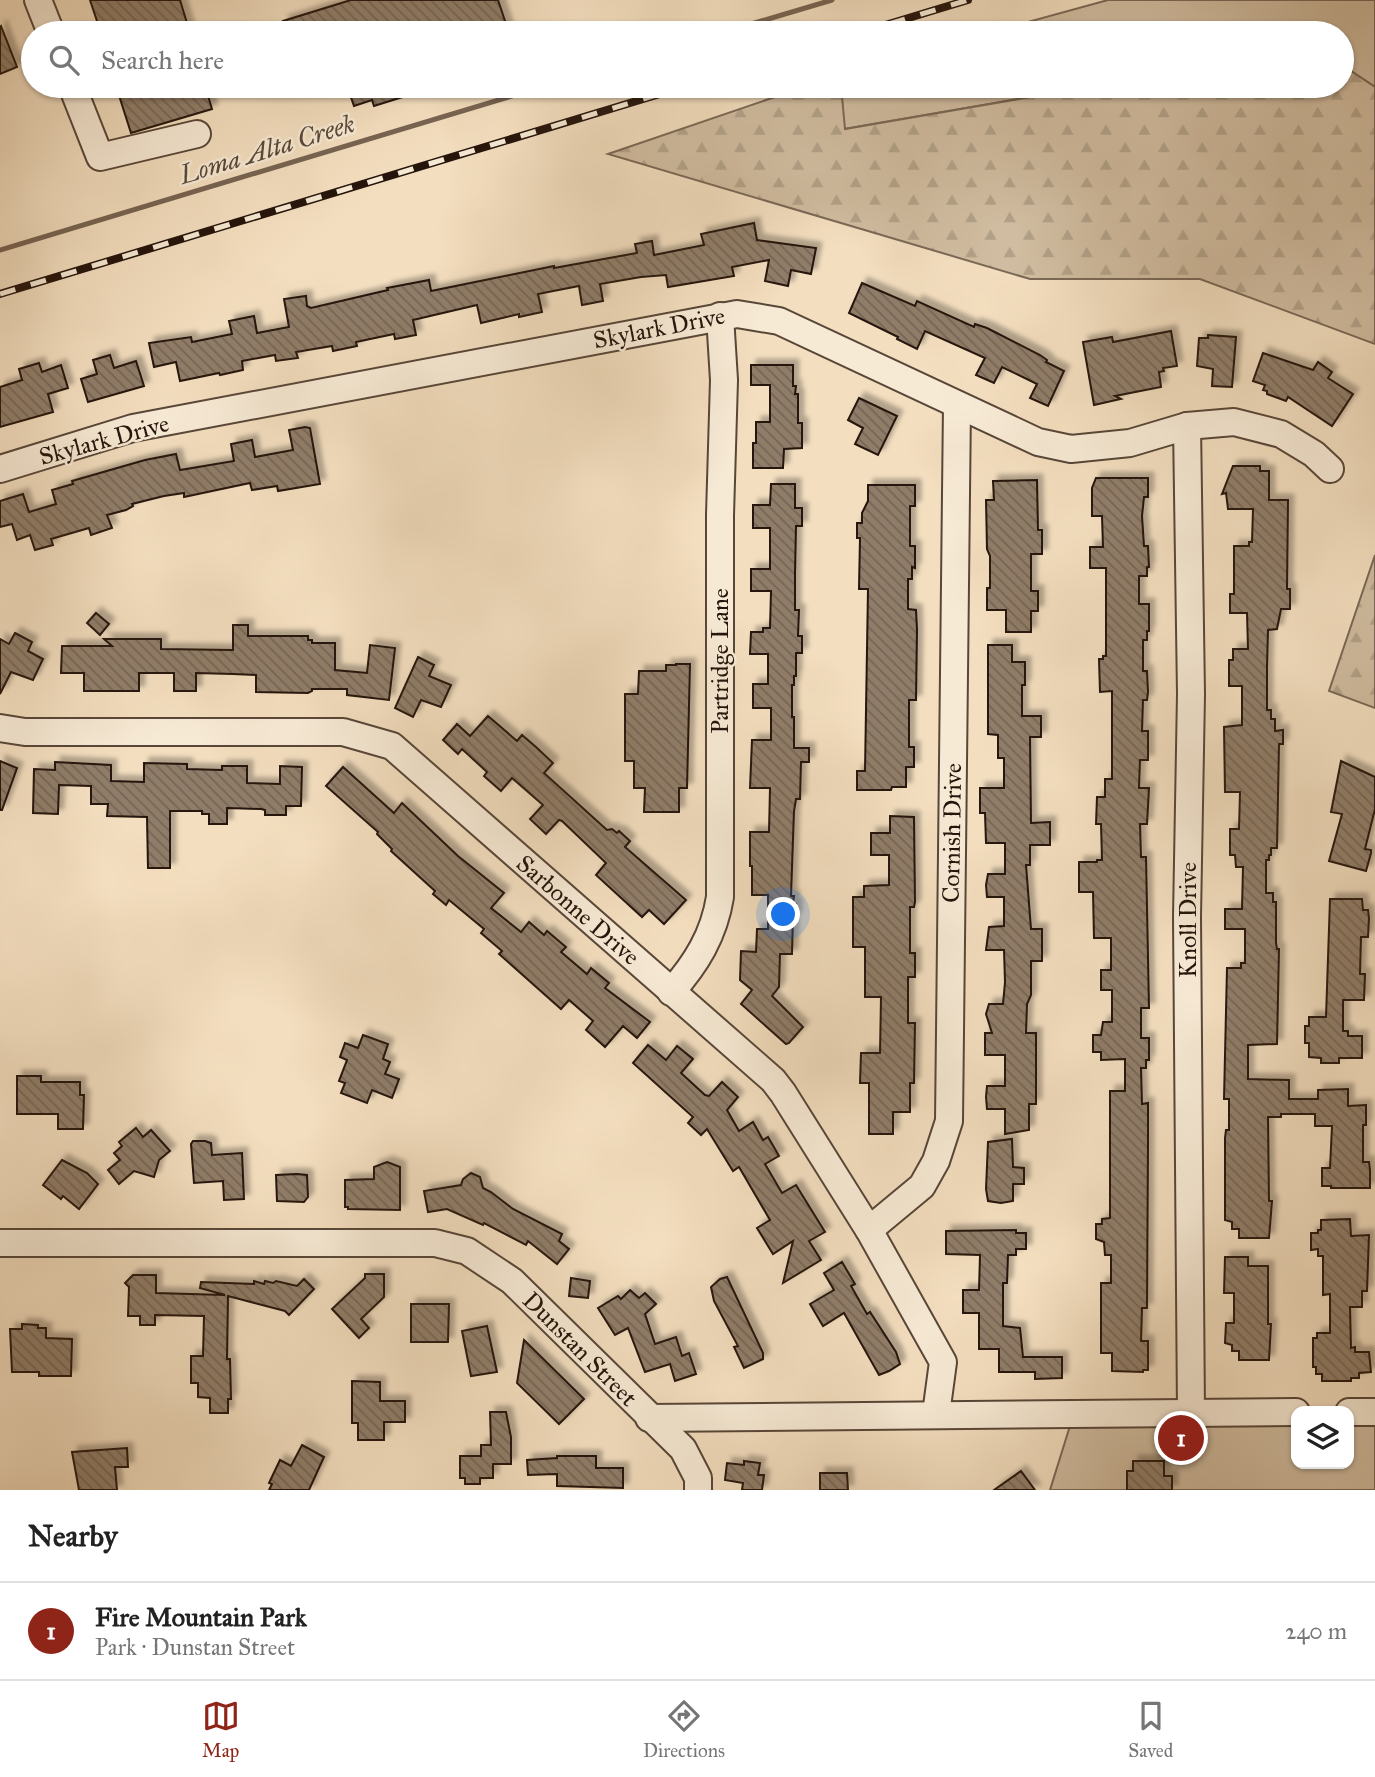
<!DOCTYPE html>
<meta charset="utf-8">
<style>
body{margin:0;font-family:"IM FELL Great Primer",serif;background:#f6f6f6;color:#222}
.controls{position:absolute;right:21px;bottom:21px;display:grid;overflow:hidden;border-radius:14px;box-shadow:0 2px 5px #0004}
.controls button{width:63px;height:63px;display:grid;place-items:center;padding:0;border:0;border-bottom:2px solid #e0e0e0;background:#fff;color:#222;font:35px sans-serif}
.you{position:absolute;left:784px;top:915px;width:24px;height:24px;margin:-18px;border:5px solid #fff;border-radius:50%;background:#1a73e8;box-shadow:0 0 0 10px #1a73e833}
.badge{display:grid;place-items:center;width:46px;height:46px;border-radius:50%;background:#8f2418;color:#fff;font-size:23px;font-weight:700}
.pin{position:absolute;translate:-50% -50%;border:4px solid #fff;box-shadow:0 2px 7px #0006}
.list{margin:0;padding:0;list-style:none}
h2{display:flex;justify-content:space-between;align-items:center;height:91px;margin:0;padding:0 28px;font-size:30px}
h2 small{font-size:23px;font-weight:400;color:#767676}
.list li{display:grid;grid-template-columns:46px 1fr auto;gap:21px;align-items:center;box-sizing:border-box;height:98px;padding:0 28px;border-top:2px solid #e0e0e0}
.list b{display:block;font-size:26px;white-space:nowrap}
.list p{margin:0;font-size:23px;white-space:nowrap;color:#767676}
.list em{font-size:23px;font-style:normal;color:#767676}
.icon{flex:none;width:38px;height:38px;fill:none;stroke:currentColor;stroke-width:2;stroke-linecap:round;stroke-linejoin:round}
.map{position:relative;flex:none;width:1375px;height:1490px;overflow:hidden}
.search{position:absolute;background:#fff;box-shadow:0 2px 5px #0004;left:21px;right:21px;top:21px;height:77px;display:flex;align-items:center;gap:18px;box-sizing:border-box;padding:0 24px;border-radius:38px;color:#767676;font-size:26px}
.sheet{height:189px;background:#fff}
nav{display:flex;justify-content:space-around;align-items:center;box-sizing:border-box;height:98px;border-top:2px solid #e0e0e0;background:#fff;font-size:19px;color:#767676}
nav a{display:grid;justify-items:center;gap:4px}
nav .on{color:#8f2418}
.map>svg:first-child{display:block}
.green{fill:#d0bca0;stroke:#7a6856;stroke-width:2}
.forest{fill:url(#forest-firs);stroke:#7a6856;stroke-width:2}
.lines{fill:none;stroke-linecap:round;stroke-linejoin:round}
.stream{stroke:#776452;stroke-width:5}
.building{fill:url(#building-back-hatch);stroke:#25140b;stroke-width:2;filter:url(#shadow)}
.minor-casing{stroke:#584638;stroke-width:30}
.minor{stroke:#f7ead5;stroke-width:26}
.rail-casing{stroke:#25140b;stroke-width:8}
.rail{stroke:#f7ead5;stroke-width:5;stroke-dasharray:16;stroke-linecap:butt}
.labels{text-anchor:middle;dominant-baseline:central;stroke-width:5;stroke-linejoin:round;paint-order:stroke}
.street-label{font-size:24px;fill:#25140b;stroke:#f7ead5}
.water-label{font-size:26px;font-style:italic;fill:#5b493b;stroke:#f7ead5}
</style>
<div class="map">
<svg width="1375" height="1490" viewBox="0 0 1375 1490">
<defs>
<pattern id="forest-firs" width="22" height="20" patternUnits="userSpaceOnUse" patternTransform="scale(1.75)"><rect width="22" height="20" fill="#d0bca0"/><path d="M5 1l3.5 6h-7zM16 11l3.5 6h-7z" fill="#b2a188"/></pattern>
<pattern id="building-back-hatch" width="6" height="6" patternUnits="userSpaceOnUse" patternTransform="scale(1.75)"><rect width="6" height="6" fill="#907d69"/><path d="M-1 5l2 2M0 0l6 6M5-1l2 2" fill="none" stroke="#756555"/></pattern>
<filter id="shadow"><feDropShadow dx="5.5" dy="-5.5" stdDeviation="2" flood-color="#0004"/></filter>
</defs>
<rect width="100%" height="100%" fill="#f3debf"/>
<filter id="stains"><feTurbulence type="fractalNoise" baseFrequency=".00286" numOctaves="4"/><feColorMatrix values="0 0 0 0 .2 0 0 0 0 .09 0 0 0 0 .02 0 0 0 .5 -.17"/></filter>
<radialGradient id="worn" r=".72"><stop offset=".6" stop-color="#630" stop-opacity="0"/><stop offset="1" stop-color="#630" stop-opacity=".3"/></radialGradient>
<g class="green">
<path d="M1108 0H1375V87L1342 65V33H988Z"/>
<path d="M841 86H1094L844 129Z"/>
<path d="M1375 1411V1490H1050L1074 1413 1296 1412V1464H1349V1412Z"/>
</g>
<g class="forest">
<path d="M1342 65 1375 87V344L1200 279H1030L608 154 807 86H841L845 129 1094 86H1342Z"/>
<path d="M1375 555V708L1329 691Z"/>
</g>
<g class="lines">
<g class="stream">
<path d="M721 33 832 0"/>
<path d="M0 250 545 86"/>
</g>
</g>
<g class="building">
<path d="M90 0H180L190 33H101Z"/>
<path d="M351 0H498L509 33H287L283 21Z"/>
<path d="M1 26 17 67 0 74V27Z"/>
<path d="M116 86H205L212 109 131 133Z"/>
<path d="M347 86H427L428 89 374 106 372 100 354 106Z"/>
<path d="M754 223 757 240 816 248 811 274 791 270 788 286 765 281 769 260 732 267 734 276 668 287 666 275 641 277 600 284 603 301 582 305 579 286 538 294 542 312 519 317V314L481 323 477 305 413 320 416 335 395 339 394 334 356 342 357 346 333 351 332 346 296 352 298 358 276 361 275 355 242 361 243 370 220 375 219 373 180 381 176 362 154 367 149 343 191 337 192 342 232 334 229 321 254 316 257 333 289 327 284 299 306 296 307 306 311 308 388 290 387 288 429 280 431 291 554 266V268L637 253 635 244 652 241 654 255 704 245 701 234Z"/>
<path d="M862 283 915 306 917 301 974 327 975 324 987 328 1040 355 1047 360 1046 362 1064 371 1048 406 1030 398 1037 384 1002 367 994 383 976 375 985 358 925 331 917 349 897 339 898 337 849 313Z"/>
<path d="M1171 331 1177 366 1163 368 1164 371 1159 372 1161 387 1115 396 1121 399 1094 405 1083 342 1112 337 1113 342Z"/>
<path d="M1208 335 1236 337 1232 387 1212 386 1213 369 1197 366 1199 338H1208Z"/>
<path d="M1263 353 1313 370 1318 362 1332 372 1328 378 1353 394 1332 426 1288 397 1286 401 1267 394V391L1263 390 1265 385 1253 381Z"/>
<path d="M110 355 114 368 136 361 144 386 88 402 81 379 97 374 93 360Z"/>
<path d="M39 363 42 372 61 365 68 388 48 394 53 412 0 427V387L22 380 19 369Z"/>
<path d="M751 365H793V386H796L795 394H798V423H802V448L784 449 783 468H753V443H756V422H770V385H751Z"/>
<path d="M859 398 897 416 878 455 855 444 863 428 848 420Z"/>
<path d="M305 427 310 428 320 484 278 491 277 486 252 490 250 483 184 497V493L164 496 132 504 133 506 126 510 107 515 112 528 91 535 89 528 51 539 53 545 35 550 30 535 17 540 12 524 0 527V501L23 494 29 512 56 504 52 490 73 484 72 481 145 460 176 454 180 470 234 461 231 444 252 440 255 457 293 450 289 430Z"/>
<path d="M1233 466H1260V471H1269V500H1288L1287 589H1290V609H1281L1277 629 1268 630 1267 667V710H1271V719H1275V731L1283 730V744H1279L1277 848H1271V855H1269V860H1266V893H1273V902H1276V943L1277 949H1279L1277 1044 1248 1045V1079L1289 1080V1099H1318V1090L1348 1089V1106L1366 1105V1125H1363V1162H1369L1370 1170V1188H1331V1186H1322V1168H1330L1332 1126H1315V1114H1281V1117H1268L1269 1201H1272L1269 1238H1239V1229H1232V1222L1225 1220V1138L1226 1130H1229V1099H1224L1227 968H1241V963H1245V929H1225V909H1242L1243 867H1236L1235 855H1230V829H1239L1240 792H1225L1224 727 1242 725V686H1229V660H1233V649H1248L1247 613H1230V594H1234V546H1249V542H1252L1253 509H1228L1226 493 1222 494Z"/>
<path d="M1096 478H1148V497H1144L1142 516 1144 546H1148L1149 567H1147V576H1139V604H1149V631H1147V640H1143V671H1147L1148 692 1147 700H1143L1142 731H1148V760H1140L1139 788H1149L1147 824H1140L1141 857H1146L1149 1008H1141V1038H1149V1060H1146V1068H1141L1142 1104 1148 1103V1144L1147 1308H1142L1141 1341H1148V1370H1143V1372L1112 1371V1353H1101V1283H1111V1255H1105L1104 1242 1096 1239V1224H1102V1219L1110 1218V1091H1125V1059L1101 1060V1052H1093V1035H1101L1103 1022H1112V990H1101V970H1111V938H1094L1093 892H1079V862H1097V860H1102L1101 824H1096L1097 797H1105V779H1112V691L1100 692 1099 659H1103V656H1106V568H1090V547H1103L1102 516H1092V488Z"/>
<path d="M1037 480 1038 530H1042V554H1031V591H1038V611H1031V632H1006V610H987V588H990V556L987 549 986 500H994L993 481Z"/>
<path d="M771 484H795V508H802V526H796L795 574V610H799L798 636H802V653H796V676H794V685H792V717H794V748H809V762H801L800 799H796L794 811 791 896H794L793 903 796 904V917H793L792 954H780L779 987 772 996 803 1027 789 1043 786 1044 741 1004 752 990 740 980 741 951 756 952 757 929H768V895H752V866H750V832H769L770 788H750L752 740H771V708H753V684H768V654H750L751 632H763V628H770L771 591H751V569H770V528H753V505H770Z"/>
<path d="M868 485H915V506H910V546H915V568L912 567V579H908V609L916 610 917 630 916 700H909V747H914V767H906V787H892L891 790H857V771H865L868 589H859L860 538H857V523H862V513L868 501Z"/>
<path d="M96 613 109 624 100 635 87 623Z"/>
<path d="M233 625H248V636H308V640H312V643H335V670L367 673 370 645 395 648 389 700 347 695V689H312V691L308 693 256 692V675L233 674 196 673V691H174V673H139V691H84V673H61L62 646H112L104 639H161V649L233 650Z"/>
<path d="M15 633 32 642 28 651 43 659 33 680 11 672 0 694V639L9 644Z"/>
<path d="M988 645H1012V662H1025V685H1022V716H1041V737H1030L1031 823 1050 822V845H1030V865H1026L1031 929H1042V961H1031V995L1027 1004 1026 1033H1036V1104H1029V1130L1005 1134V1109H987L986 1097 987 1086H1005V1055H985V1033H992L986 1014 989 1004H1003L1005 982 1004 950H986L989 927 1004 926V897H987L986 885 988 874H1005V843H986L985 813H980V788H1004V758H998V735L988 734Z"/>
<path d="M418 657 434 665 429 676 451 685 441 707 421 700 413 717 395 708Z"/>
<path d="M676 664H690L687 788H679V812H644L645 788H634V761H625V694H638L639 671H666V665H676Z"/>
<path d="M488 716 517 741 522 735 536 747 553 763 544 773 607 830 612 829 617 833 619 831 630 841 625 847 686 900 664 924 649 910 642 917 596 875 606 863 562 821 559 820 546 834 530 819 543 805 512 778 501 791 484 776 487 772 462 749 458 754 443 740 457 724 470 736Z"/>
<path d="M0 761 17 768 2 810H0Z"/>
<path d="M1341 761 1375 777V809L1365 849 1371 850V853L1366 871 1329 861 1342 814 1331 812Z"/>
<path d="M55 762 111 765V781L144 782V763L187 764V769L222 770V766H247V783L280 784V766L302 767 301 806H286V815H265V810L261 809 227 808V824H209V814H202V811H170V868H148L147 817 107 816 108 804H91V786L59 785 58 814 33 813 34 769 55 770Z"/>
<path d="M343 767 394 813 402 803 458 856 504 893 491 908 521 932 529 922 544 935 547 931 566 947 561 952 587 974 591 968 609 983 605 988 650 1022 637 1038 623 1026 605 1047 586 1030 593 1021 569 1000 561 1009 499 954 502 951 481 933 484 929 449 900 446 905 433 894 435 891 391 851 392 849 377 834 378 832 326 786Z"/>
<path d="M890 816 914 817 915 902 914 907H910V953H915V977H908V1023H915L914 1083H910V1112H893V1134H869V1083H860L861 1053H880L881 997H865V947H853V897H864V886L889 885V855H871V833H890Z"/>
<path d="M1330 899H1362L1363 910H1368L1369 918 1368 937H1361L1360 974H1365L1364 1000H1343V1031H1348V1036H1362V1058H1339V1063H1321V1058L1309 1057V1043H1305V1026H1309V1017H1326Z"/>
<path d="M363 1035 388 1044 383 1059 390 1062 385 1074 399 1079 392 1098 372 1090 367 1103 341 1093 345 1083 339 1081 347 1060 340 1057 345 1043 358 1048Z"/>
<path d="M648 1045 666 1060 677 1046 693 1059 681 1073 705 1095 709 1096 722 1082 738 1097 727 1110 739 1131 753 1122 763 1140 768 1137 779 1156 765 1164 782 1193 796 1185 825 1232 809 1241 821 1260 783 1283 793 1241 773 1254 757 1228 770 1220 739 1167 733 1171 707 1129 701 1135 688 1123 693 1117 633 1063Z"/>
<path d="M17 1076H41V1082H80V1095H84L83 1129H58V1114H17Z"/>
<path d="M136 1128 143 1137 151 1130 170 1151 159 1160 154 1177 134 1171 119 1184 108 1170 120 1160 114 1153 122 1146 119 1142Z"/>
<path d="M1012 1139 1013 1167 1024 1168V1184H1013V1201L1001 1203 988 1201 986 1189 988 1142Z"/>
<path d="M193 1141H205L211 1143 212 1155 242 1153 244 1199 224 1200 223 1181 194 1183 191 1144Z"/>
<path d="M62 1160 87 1173 98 1184 79 1209 63 1196 61 1199 43 1185Z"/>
<path d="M387 1162 400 1167V1210L348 1209V1207H345V1180L374 1179V1167Z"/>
<path d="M471 1173 480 1177 483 1188 491 1192 513 1209 562 1234 559 1241 569 1249 557 1264 528 1241 526 1245 484 1223 483 1225 447 1209 428 1212 424 1191 461 1185 463 1179Z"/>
<path d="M297 1174 307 1175 308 1197 304 1202 277 1201 276 1175Z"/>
<path d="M1350 1219 1351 1236 1369 1235 1367 1291H1362V1307H1350L1351 1348 1355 1347V1352H1369L1371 1372 1359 1373V1378H1351V1381H1322V1374H1316V1367H1313V1338H1317V1333H1330V1294L1323 1295V1256H1318V1249L1311 1250V1233H1318V1230H1321V1220Z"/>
<path d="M1016 1230V1233H1026V1249H1016V1255H1008L1007 1283H1003V1326L1020 1328 1023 1357H1062V1378L1035 1379V1372H999V1349H979V1313H963V1290H979L980 1255 946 1254V1231Z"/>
<path d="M1225 1257H1248V1266H1268V1324H1271L1269 1360H1239V1351H1232V1345L1225 1343 1226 1323H1234V1293H1224Z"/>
<path d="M842 1262 855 1284 851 1286 867 1314 870 1312 896 1352 900 1364 889 1371 879 1375 844 1313 823 1326 810 1304 834 1290 824 1273Z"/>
<path d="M365 1274H384V1297L361 1319 369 1328 359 1338 332 1309 365 1278Z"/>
<path d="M133 1275H156V1293L225 1295 200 1288 201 1282 254 1284V1281L264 1284 265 1281 273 1283 276 1281 297 1286 304 1279 314 1289 289 1315 285 1311 228 1296 227 1359H230L231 1399H228V1413H210V1398L198 1397V1383H191V1356H203L204 1316 155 1315V1325H140V1316H128L129 1287 125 1283Z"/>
<path d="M727 1277 763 1353V1359L744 1368 734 1347 738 1346 714 1301 711 1287 720 1279Z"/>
<path d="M571 1278 590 1281 588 1298 569 1296Z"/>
<path d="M630 1290 639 1298 645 1293 656 1304 645 1314 655 1344 676 1337 682 1356 689 1353 696 1374 675 1381 670 1364 645 1372 628 1328 615 1335 598 1308 618 1296 621 1299Z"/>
<path d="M411 1304H449L448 1342H411Z"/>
<path d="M22 1324 38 1325V1328H46V1338L72 1339 71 1376H39V1372H12L10 1329H22Z"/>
<path d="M487 1326 497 1372 471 1376 462 1331Z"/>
<path d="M524 1340 584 1399 559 1424 517 1383Z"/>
<path d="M352 1381 380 1382V1401H405V1422H384V1440H358V1423H352Z"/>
<path d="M490 1412H506L511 1437V1464H493V1478H480V1484H465V1478H460V1456H481V1445H491Z"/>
<path d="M302 1445 324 1457 309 1490H269L272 1484 269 1483 280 1460 291 1466Z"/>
<path d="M127 1448 128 1467H115L117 1490H79L72 1452Z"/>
<path d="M557 1456H596V1468H623V1488L557 1486V1474L528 1475 527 1460 557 1458Z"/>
<path d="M744 1461 760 1463 758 1475H764L762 1490H742L743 1483 725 1480 727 1463 744 1465Z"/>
<path d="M1133 1461H1164V1476H1172V1490H1127V1471H1133Z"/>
<path d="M1021 1471 1035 1490H994Z"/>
<path d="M820 1473H847L848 1490H820Z"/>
</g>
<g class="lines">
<defs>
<g id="minor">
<path d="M38 0 51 33"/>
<path d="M72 86 100 157 197 134"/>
<path d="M1187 426 1191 694 1187 917 1191 1413"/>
<path d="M0 469 133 428 737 314 779 321 1038 442 1071 449 1130 443 1187 426 1234 422 1281 434 1314 454 1330 469"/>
<path d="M0 728 25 732H343L392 746 773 1080 783 1093 869 1230 943 1362 936 1414"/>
<path d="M671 992C696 964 714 935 720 897V515L724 380 720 316"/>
<path d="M869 1230 922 1186 936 1161 949 1121 957 405"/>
<path d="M0 1243H435L467 1251 512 1281 683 1449 698 1478V1490"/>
<path d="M1349 1412H1375"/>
<path d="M649 1418 1296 1412"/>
</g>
</defs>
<use href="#minor" class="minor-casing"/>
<use href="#minor" class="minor"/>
<defs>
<g id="rail">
<path d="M859 33 968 0"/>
<path d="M0 294 686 86"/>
</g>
</defs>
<use href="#rail" class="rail-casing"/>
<use href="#rail" class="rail"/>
</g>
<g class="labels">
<g class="street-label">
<text transform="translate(659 328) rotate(-11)">Skylark Drive</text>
<text transform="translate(104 440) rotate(-15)">Skylark Drive</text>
<text transform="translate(720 661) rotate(-90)">Partridge Lane</text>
<text transform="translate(952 833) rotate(-89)">Cornish Drive</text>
<text transform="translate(578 910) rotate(41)">Sarbonne Drive</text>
<text transform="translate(1188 920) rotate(-90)">Knoll Drive</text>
<text transform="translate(580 1349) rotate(45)">Dunstan Street</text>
</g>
<g class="water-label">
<text transform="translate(267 149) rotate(-17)">Loma Alta Creek</text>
</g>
</g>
<rect width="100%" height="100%" filter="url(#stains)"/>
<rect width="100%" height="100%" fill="url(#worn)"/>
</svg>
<div class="controls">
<button><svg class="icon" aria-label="layers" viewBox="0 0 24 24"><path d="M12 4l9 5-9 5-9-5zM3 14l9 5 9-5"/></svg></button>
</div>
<div class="you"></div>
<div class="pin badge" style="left:1181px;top:1438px">1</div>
<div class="search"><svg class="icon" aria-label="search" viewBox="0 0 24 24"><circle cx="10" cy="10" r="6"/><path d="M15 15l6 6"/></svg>Search here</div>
</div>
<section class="sheet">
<h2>Nearby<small></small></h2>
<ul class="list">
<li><span class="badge">1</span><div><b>Fire Mountain Park</b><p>Park · Dunstan Street</p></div><em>240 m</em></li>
</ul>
</section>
<nav>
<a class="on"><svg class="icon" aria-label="map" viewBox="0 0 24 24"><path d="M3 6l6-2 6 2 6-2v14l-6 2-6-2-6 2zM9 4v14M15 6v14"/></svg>Map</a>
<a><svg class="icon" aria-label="directions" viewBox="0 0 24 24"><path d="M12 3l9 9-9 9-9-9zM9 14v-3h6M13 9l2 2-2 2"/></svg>Directions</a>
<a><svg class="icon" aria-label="saved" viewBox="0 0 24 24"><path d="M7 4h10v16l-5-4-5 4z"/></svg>Saved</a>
</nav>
